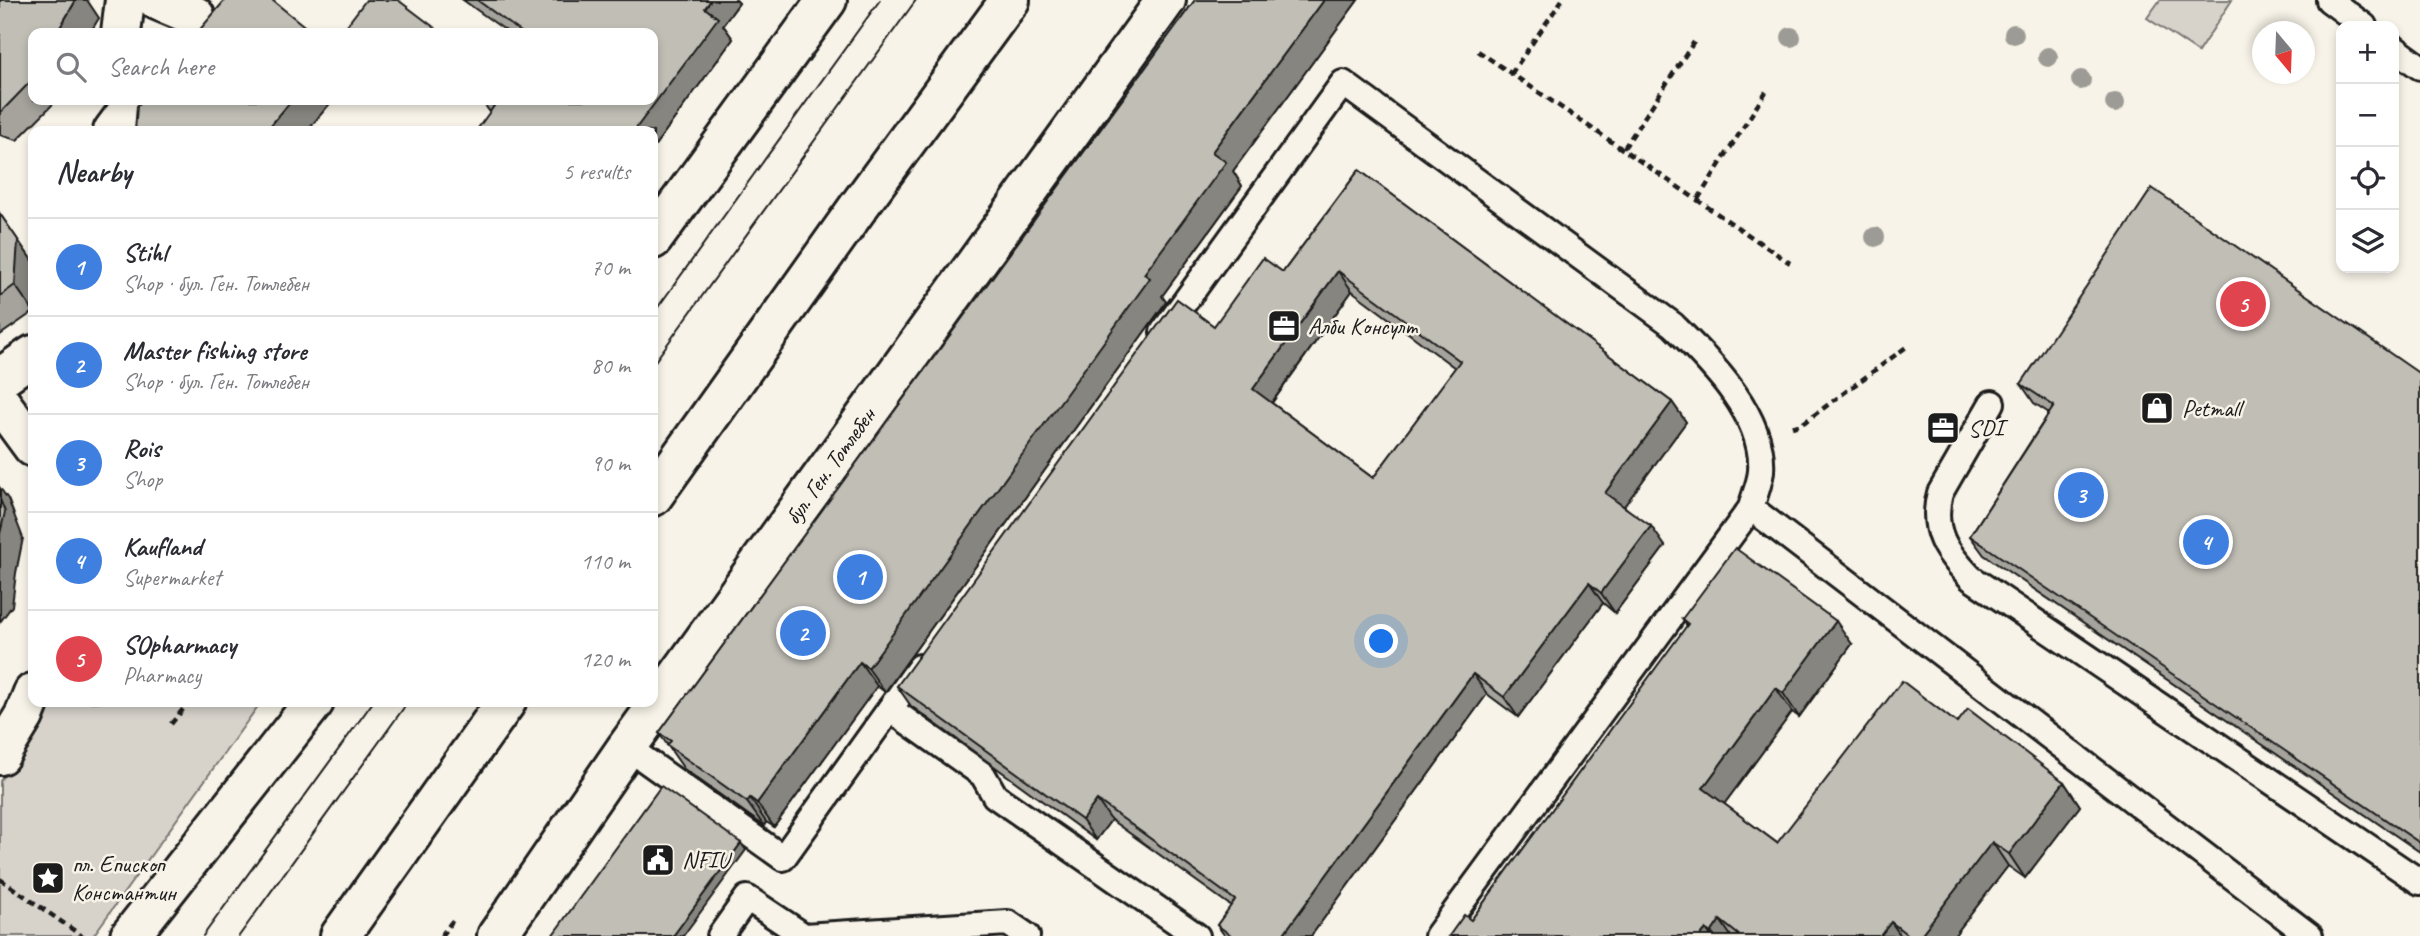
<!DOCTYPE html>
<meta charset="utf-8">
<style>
body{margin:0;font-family:Caveat,sans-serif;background:#f2f2f3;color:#2b2b33}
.controls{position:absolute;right:21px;top:21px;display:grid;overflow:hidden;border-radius:14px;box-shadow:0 4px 10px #0003}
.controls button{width:63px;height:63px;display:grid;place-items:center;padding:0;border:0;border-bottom:2px solid #e1e1e2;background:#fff;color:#2b2b33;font:35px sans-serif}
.compass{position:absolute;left:2252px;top:21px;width:63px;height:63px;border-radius:50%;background:#fff;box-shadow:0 4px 10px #0003;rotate:161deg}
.you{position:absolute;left:1382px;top:642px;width:24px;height:24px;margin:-18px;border:5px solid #fff;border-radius:50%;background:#1a73e8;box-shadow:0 0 0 10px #1a73e833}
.badge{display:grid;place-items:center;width:46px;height:46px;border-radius:50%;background:#ea580c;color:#fff;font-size:23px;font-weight:700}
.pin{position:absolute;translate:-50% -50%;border:4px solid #fff;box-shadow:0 2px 7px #0006}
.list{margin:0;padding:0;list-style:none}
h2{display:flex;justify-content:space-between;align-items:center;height:91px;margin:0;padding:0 28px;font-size:30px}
h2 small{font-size:23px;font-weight:400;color:#7c7c81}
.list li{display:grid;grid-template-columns:46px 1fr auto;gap:21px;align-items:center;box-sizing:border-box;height:98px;padding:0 28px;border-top:2px solid #e1e1e2}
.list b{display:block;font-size:26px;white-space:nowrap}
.list p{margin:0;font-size:23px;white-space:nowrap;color:#7c7c81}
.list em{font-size:23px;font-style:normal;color:#7c7c81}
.icon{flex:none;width:38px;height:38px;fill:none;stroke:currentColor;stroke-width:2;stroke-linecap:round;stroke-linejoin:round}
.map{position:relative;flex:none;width:2420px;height:936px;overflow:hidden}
.search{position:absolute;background:#fff;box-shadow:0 4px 10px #0003;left:28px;top:28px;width:630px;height:77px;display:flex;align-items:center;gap:18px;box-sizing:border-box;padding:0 24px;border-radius:14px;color:#7c7c81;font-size:26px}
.panel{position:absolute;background:#fff;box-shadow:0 4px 10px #0003;left:28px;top:126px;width:630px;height:581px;border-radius:14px}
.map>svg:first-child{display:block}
.green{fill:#d7d3cb;stroke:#7a7874;stroke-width:2}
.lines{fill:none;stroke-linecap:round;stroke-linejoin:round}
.lane-casing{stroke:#1c1c1c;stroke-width:30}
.street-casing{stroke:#1c1c1c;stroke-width:44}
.primary-casing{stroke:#1c1c1c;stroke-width:44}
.path{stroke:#1c1c1c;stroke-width:4.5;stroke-dasharray:7 5;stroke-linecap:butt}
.lane{stroke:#f7f3e8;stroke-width:24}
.street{stroke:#f7f3e8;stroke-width:38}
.primary{stroke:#f7f3e8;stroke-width:38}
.tram{stroke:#1c1c1c;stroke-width:2}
.tree{fill:#9d9b95}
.wall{fill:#a5a39c;stroke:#1c1c1c;stroke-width:2;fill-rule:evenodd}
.shaded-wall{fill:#86857f;stroke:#1c1c1c;stroke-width:2}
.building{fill:#c0beb5;stroke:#1c1c1c;stroke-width:2;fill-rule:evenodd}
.labels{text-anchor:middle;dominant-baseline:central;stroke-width:5;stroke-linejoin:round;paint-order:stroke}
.poi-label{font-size:24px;fill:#1c1c1c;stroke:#f7f3e8;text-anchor:start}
.street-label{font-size:24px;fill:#1c1c1c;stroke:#f7f3e8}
</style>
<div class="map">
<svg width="2420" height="936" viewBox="0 0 2420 936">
<rect width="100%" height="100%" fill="#f7f3e8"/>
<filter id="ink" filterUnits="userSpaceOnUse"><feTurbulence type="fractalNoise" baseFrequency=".0143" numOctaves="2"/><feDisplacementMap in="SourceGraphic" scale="14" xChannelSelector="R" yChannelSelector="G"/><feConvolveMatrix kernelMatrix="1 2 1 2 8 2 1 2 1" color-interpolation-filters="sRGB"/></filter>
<g filter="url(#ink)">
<g class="green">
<path d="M2160 0H2232L2198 52 2147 18Z"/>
<path d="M52 702H261L93 936H0V781Z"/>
</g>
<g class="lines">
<defs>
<g id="lane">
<path d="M2329 0 2364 26"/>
<path d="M2394 48 2420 67"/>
<path d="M1163 332 1343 83 1673 325C1709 361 1765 415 1761 471 1760 483 1754 496 1751 508L1437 936"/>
<path d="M1992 403 1940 493C1930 531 1946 552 1971 578L2420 882"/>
<path d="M1751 508 2310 936"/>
<path d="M890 709 983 775 995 796 1197 936"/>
<path d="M627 747 783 858 920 667"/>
<path d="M720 936 747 898 804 936 1008 923 1027 936"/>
</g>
<g id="street">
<path d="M157 0 195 16"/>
<path d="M121 33 125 0"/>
<path d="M113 131 136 100"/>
<path d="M653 239 827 0"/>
<path d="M0 378 33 355"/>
<path d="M0 402 33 447"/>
<path d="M0 755 24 716 33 693"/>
<path d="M130 936 314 702"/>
<path id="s1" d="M497 936 627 747 1166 0"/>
</g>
<g id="primary">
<path d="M653 496 859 206 1010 0"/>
<path d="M340 936 506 702"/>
</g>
</defs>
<use href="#lane" class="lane-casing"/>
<use href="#street" class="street-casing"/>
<use href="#primary" class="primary-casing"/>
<g class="path">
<path d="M1478 51 1790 263"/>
<path d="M1511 74 1562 0"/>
<path d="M1624 148 1694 42"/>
<path d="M1698 199 1767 90"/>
<path d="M1792 427 1802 424 1909 345"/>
<path d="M171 724 189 702"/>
<path d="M0 879 82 936"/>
<path d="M441 936 453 920"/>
</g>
<use href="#lane" class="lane"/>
<use href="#street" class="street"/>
<use href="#primary" class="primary"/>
<g class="tram">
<path d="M653 314 880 0"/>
<path d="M653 364 916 0"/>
<path d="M203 936 373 702"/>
<path d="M239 936 408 702"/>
</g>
</g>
<g class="tree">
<circle cx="2014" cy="34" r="10"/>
<circle cx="1791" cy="37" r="10"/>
<circle cx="2048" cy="57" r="10"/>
<circle cx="2081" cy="80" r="10"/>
<circle cx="2115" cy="103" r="10"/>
<circle cx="1875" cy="237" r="10"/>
</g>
<g class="wall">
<path d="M0 0 99 18 33 33V100H57L17 140 0 135Z"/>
<path d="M463 0H736L739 3 723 25 733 39 653 148V131L490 112 481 100H653V33H509Z"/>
<path d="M1195 0H1358L1233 171 1242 186 1162 296 1166 302 885 692 877 686 774 827 766 822 764 826 684 769 659 733Z"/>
<path d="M1359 170 1672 402 1686 422 1624 506 1665 546 1615 613 1603 603 1518 717 1487 694 1311 936H1225L1217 925 1231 906 1111 820 1096 840 911 706 897 686 1214 326 1283 272ZM1352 291 1455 368 1373 478 1272 403Z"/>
<path d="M0 214 33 262V312L0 335Z"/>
<path d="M2420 374V852L1984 555 1970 536 2049 413 2034 403 2021 384Z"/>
<path d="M1682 619 1852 644 1799 717 1792 712 1724 804 1777 843 1957 723 2064 782 2080 806 2025 878 2008 866 1954 936H1449L1471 920 1687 626Z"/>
</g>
<g class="shaded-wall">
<path d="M76 0H87L99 18 90 33H60L58 31Z"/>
<path d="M711 0H736L739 3 723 25 733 39 653 148V131H634L705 8Z"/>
<path d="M1324 0H1358L1233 171 1242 186 1162 296 1166 302 885 692 868 668 1144 274 1212 152Z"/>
<path d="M292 100H333L307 131H270L271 125Z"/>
<path d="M0 214 33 262V311L15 285Z"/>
<path d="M1338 271 1352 291 1267 409 1253 389Z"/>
<path d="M1672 402 1686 422 1619 513 1605 493Z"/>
<path d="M0 488 8 499 23 538 16 573 12 606 0 622Z"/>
<path d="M1651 526 1665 546 1615 613 1601 593Z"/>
<path d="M1589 583 1603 603 1518 717 1504 697Z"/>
<path d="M1836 621 1852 644 1799 717 1783 693Z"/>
<path d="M860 662 877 686 774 827 757 803Z"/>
<path d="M1473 674 1487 694 1311 936H1282Z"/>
<path d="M1776 688 1792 712 1719 811 1703 788Z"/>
<path d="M2064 782 2080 806 2025 878 2009 854Z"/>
<path d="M750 798 766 822 764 826 747 802Z"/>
<path d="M1097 800 1111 820 1096 840 1082 820Z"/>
<path d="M1992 842 2008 866 1954 936H1920Z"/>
<path d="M741 843 746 850 683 936H673Z"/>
<path d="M1720 920 1731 936H1714L1711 933Z"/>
<path d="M1891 922 1901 936H1880Z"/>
<path d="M1706 929 1711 936H1700Z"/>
</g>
<g class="building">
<path d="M0 0H76L58 31 61 33H33V79L0 113Z"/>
<path d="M225 0H272L313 33H197Z"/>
<path d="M366 0H398L439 31 438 33H341Z"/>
<path d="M477 0H711L705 8 718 18 634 131H476L494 106 486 100H653V33H521V32Z"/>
<path d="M1195 0H1324L1212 152 1226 162 1144 274 1150 278 868 668 860 662 757 803 750 798 747 802 667 745 671 741 659 733Z"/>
<path d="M143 100H292L271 125 270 131H135L137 106Z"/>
<path d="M1359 170 1672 402 1605 493 1651 526 1601 593 1589 583 1504 697 1473 674 1282 936H1232L1217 925 1235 900 1097 800 1082 820 897 686 1177 299 1214 326 1263 258 1283 272ZM1338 271 1460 361 1373 478 1253 389Z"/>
<path d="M2152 188 2420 374V843L1970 536 2054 406 2021 384Z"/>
<path d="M0 214 18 240 15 285 0 296Z"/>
<path d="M0 499 5 512 0 534Z"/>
<path d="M1735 548 1836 621 1783 693 1776 688 1703 788 1777 843 1902 681 1957 723 1968 709 2064 782 2009 854 1992 842 1920 936H1909L1891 922 1880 936H1740L1720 920 1711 933 1706 929 1700 936H1449L1464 915 1471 920 1688 624 1682 619Z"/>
<path d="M661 786 741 843 673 936H552Z"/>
</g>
</g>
<defs>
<symbol id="office-square" viewBox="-11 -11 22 22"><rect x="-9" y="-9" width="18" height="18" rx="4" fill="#1c1c1c" stroke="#f7f3e8"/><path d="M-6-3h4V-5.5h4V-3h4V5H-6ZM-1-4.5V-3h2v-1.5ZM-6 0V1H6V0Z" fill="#fff"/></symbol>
<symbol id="shop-square" viewBox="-11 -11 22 22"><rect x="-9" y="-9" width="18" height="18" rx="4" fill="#1c1c1c" stroke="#f7f3e8"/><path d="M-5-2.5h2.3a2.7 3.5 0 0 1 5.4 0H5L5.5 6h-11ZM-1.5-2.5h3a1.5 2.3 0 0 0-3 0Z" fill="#fff"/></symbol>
<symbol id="civic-square" viewBox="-11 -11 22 22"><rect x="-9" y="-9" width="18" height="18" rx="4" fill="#1c1c1c" stroke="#f7f3e8"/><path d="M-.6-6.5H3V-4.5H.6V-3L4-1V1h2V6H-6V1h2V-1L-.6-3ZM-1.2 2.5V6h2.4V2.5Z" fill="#fff"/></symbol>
<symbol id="sight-square" viewBox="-11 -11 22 22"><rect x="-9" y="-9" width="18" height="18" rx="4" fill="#1c1c1c" stroke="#f7f3e8"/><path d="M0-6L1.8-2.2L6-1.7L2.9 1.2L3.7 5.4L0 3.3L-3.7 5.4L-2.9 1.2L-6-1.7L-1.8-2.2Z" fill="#fff"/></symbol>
</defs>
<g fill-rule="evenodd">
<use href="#office-square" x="1265" y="307" width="38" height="38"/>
<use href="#shop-square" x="2138" y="389" width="38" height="38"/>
<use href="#office-square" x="1924" y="409" width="38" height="38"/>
<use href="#civic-square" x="639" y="841" width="38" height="38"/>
<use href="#sight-square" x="29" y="859" width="38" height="38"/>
</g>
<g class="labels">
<g class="poi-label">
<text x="1308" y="326">Алби Консулт</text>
<text x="2182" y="408">Petmall</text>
<text x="1968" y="428">SDI</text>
<text x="682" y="860">NFIU</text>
<text x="72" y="864">пл. Епископ<tspan x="72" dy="28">Константин</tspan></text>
</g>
<g class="street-label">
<text stroke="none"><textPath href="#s1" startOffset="576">бул. Ген. Тотлебен</textPath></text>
</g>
</g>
</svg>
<div class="controls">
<button>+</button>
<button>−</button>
<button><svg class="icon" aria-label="locate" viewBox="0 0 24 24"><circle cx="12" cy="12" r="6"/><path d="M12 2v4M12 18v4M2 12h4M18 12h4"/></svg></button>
<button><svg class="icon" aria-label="layers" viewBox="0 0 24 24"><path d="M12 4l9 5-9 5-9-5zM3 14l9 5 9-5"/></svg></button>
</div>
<svg class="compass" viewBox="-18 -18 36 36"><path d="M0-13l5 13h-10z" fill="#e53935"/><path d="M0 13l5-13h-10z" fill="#7c7c81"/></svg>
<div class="you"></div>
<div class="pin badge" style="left:860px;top:577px;background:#3f7fe0">1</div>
<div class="pin badge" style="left:803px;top:633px;background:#3f7fe0">2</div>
<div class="pin badge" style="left:2081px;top:495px;background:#3f7fe0">3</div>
<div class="pin badge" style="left:2206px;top:542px;background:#3f7fe0">4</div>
<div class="pin badge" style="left:2243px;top:304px;background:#e0444e">5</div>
<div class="search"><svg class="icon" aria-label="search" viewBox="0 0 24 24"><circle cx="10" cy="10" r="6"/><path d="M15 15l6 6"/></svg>Search here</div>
<section class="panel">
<h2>Nearby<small>5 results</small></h2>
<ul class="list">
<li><span class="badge" style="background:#3f7fe0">1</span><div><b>Stihl</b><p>Shop · бул. Ген. Тотлебен</p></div><em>70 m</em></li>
<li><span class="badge" style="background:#3f7fe0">2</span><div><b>Master fishing store</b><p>Shop · бул. Ген. Тотлебен</p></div><em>80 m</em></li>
<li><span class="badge" style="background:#3f7fe0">3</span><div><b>Rois</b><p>Shop</p></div><em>90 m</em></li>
<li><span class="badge" style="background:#3f7fe0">4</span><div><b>Kaufland</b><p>Supermarket</p></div><em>110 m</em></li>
<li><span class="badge" style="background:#e0444e">5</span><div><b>SOpharmacy</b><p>Pharmacy</p></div><em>120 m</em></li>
</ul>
</section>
</div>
